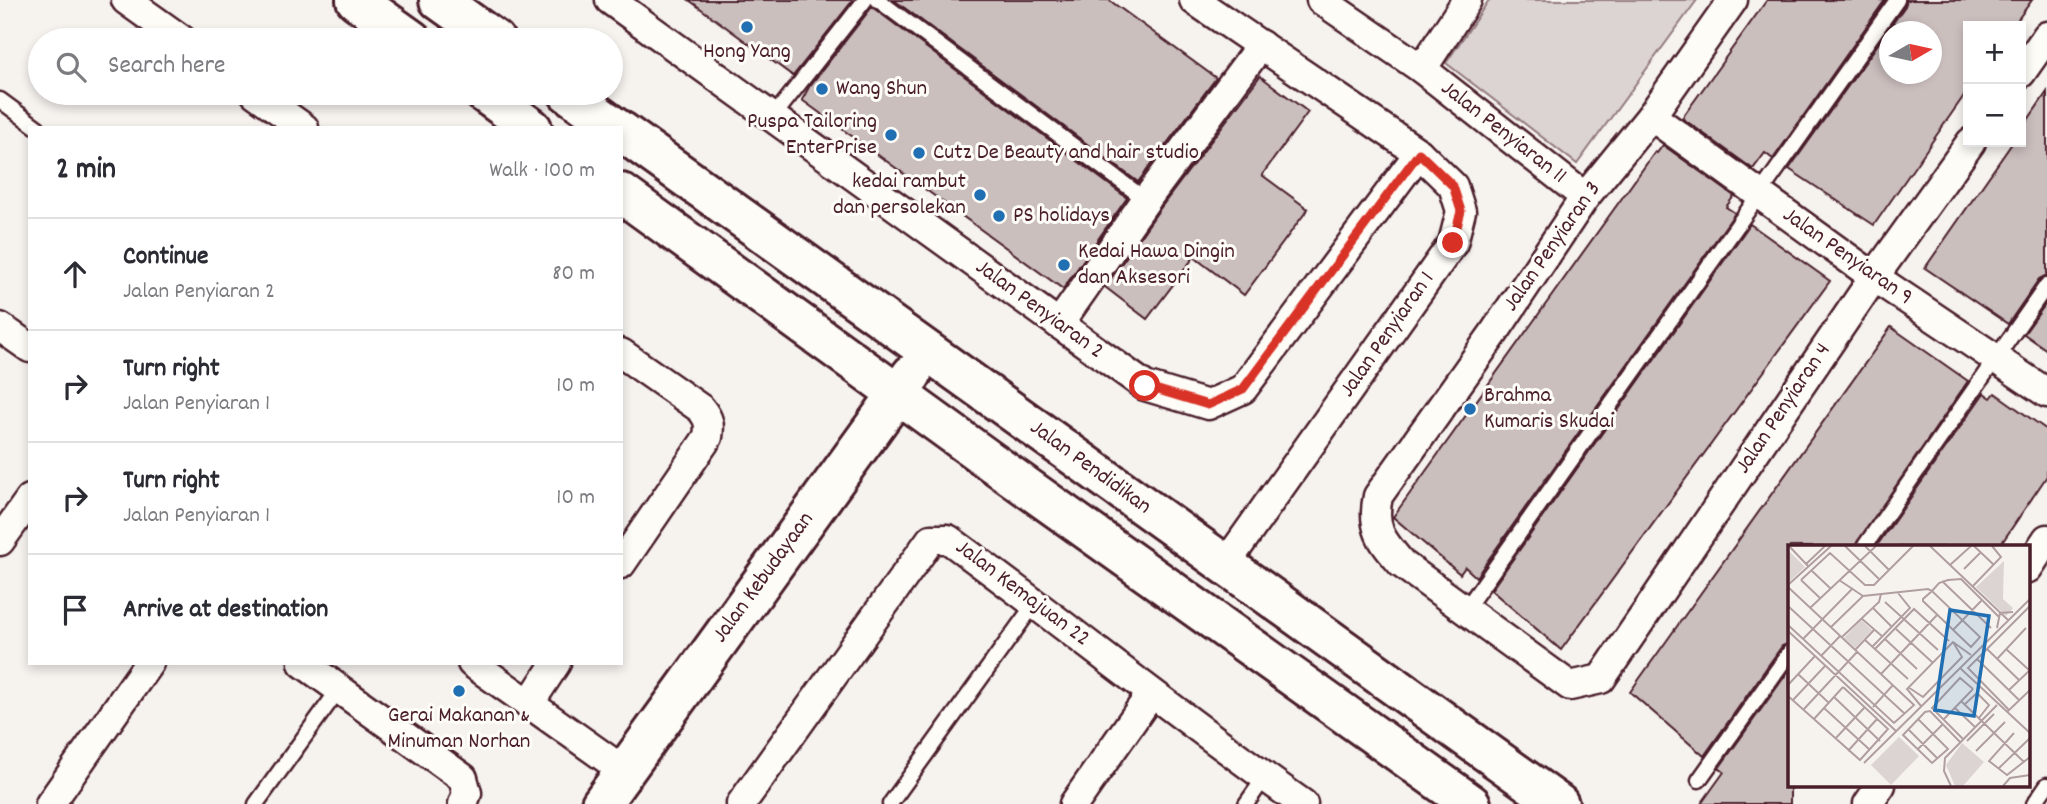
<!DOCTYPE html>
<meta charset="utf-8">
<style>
body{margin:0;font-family:Dekko,sans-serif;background:#f2f2f3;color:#2b2b33}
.controls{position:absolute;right:21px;top:21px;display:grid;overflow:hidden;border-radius:0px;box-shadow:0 4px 10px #0003}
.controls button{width:63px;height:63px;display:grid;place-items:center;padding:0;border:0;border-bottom:2px solid #e1e1e2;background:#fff;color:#2b2b33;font:35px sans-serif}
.compass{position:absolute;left:1879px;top:21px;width:63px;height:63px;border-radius:50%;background:#fff;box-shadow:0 4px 10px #0003;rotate:81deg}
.stop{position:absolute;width:21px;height:21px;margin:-16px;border:5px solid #d93025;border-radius:50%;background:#fff}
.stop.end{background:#d93025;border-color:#fff;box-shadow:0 2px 7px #0008}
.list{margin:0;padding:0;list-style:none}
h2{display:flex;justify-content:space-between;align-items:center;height:91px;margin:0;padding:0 28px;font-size:30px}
h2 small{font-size:23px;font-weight:400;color:#7c7c81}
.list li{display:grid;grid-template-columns:46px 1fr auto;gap:21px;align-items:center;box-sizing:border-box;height:112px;padding:0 28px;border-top:2px solid #e1e1e2}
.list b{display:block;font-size:26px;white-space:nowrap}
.list p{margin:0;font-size:23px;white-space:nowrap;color:#7c7c81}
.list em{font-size:23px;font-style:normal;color:#7c7c81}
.icon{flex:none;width:38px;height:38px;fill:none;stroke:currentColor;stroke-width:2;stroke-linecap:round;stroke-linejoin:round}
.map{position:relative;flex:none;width:2047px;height:804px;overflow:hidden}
.search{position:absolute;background:#fff;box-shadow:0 4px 10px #0003;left:28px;top:28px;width:595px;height:77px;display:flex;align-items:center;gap:18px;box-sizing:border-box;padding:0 24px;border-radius:38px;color:#7c7c81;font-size:26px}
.panel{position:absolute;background:#fff;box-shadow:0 4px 10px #0003;left:28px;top:126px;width:595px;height:539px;border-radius:0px}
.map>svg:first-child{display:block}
.green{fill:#dcd4d2;stroke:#937a7e;stroke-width:2}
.building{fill:#cbbfbe;stroke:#4a1f2b;stroke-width:2;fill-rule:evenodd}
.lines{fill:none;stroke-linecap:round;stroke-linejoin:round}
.lane-casing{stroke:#4a1f2b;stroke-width:19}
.street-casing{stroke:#4a1f2b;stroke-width:33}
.secondary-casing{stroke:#4a1f2b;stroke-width:44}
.lane{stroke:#fdfcf7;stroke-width:14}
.street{stroke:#fdfcf7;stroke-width:28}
.secondary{stroke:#fdfcf7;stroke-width:38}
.route{stroke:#d93025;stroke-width:9}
.poi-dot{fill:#1f6fb2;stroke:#fdfcf7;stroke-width:2.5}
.labels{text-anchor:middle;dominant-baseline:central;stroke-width:6;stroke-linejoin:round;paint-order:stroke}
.poi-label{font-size:23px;fill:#4a1f2b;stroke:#fdfcf7;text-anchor:start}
.street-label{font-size:23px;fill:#4a1f2b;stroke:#fdfcf7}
.inset-road{fill:none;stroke:#b19ea1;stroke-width:2}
.view{fill:#1f6fb2;fill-opacity:0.15;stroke:#1f6fb2;stroke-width:3.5}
.inset-edge{fill:none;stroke:#4a1f2b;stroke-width:3.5}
</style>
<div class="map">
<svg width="2047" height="804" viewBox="0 0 2047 804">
<rect width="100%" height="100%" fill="#f6f3ef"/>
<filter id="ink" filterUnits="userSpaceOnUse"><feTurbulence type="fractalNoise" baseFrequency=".0143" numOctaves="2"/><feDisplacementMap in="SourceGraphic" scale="14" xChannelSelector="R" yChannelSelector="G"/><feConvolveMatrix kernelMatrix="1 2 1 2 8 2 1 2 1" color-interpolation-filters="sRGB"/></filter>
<g filter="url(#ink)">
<path class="green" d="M1489 0H1697L1577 164 1446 63Z"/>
<g class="building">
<path d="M689 0H853L793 76Z"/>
<path d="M894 0H1109L1216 78 1138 182Z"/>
<path d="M1767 0H1885L1773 159 1765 153 1753 169 1682 118Z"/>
<path d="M1907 0H2032L2013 26H1968V90L1874 225 1789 169 1905 6ZM1889 32H1931V74H1889Z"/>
<path d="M872 7 1127 198 1063 289 802 100 809 87Z"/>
<path d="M1260 76 1308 112 1262 175 1308 209 1244 295 1194 257 1147 319 1105 287 1159 210Z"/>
<path d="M2047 92V275L2039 279 2008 324 1925 268 2013 142H2021V130Z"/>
<path d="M1663 145 1734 196 1726 207 1735 213 1476 577 1465 567 1460 574 1393 517 1655 152 1657 153Z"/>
<path d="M1750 224 1830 281 1561 650 1491 590Z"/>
<path d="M2047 302V350L2024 334Z"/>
<path d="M1891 327 1968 381 1854 547H1790V643L1782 646 1704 756 1630 692Z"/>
<path d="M1984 393 1991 398 1995 393 2047 430V476L1999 547H1876Z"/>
<path d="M1790 669V804H1701L1724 772 1719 768Z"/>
</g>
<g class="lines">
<defs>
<g id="lane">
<path d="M878 0 1146 200"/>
<path d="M0 100 38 128"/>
<path d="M773 117 865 0"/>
<path d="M1864 547 2047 285"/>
<path d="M1465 610 1897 0"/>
<path d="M1699 780 1790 652"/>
<path d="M256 804 339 689"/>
<path d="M890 804 1035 603"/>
<path d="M1246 804 1265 777"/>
<path d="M2034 804 2047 785"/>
</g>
<g id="street">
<path d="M126 0 182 40"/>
<path d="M610 0 1145 386 1208 405 1243 389 1419 153"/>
<path d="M1194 0 1419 153 1453 186 1461 211 1453 243 1225 565"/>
<path d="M1321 0 1422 69 1585 197"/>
<path d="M1733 0 1651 116 1585 197 1494 333 1378 496C1371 529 1382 541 1402 564L1570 686 1601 679 1874 277 1971 142"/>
<path d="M1422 69 1467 0"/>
<path d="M2021 73 2047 36"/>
<path d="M255 93 304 128"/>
<path d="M1651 116 1874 277 2047 393"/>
<path d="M1059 324 1146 200 1261 45"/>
<path d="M0 327 30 348"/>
<path d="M621 353 701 409C709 419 710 424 708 437L621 564"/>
<path d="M0 541 30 499"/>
<path d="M2028 568 2047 539"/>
<path d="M303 663 463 778 467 793 463 804"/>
<path d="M472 663 624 771"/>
<path d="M529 704 556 663"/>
<path d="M50 804 149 663"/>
<path d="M741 804 931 539H948C1067 626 1182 719 1303 804"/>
<path d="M1074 804 1151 694"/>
<path d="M1868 804 1881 785"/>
</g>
<g id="secondary">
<path d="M356 0 412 40"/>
<path d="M439 0 495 40"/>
<path d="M484 93 532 128"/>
<path d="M568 93 616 128"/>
<path d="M621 131 1559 804"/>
<path d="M621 193 993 463 1471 804"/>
<path d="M601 804 912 374"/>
</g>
</defs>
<use href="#lane" class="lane-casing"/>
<use href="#street" class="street-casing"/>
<use href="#secondary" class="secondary-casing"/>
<use href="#lane" class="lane"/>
<use href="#street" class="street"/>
<use href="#secondary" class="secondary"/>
</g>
</g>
<g class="lines" filter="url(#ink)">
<path class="route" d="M1145 386 1208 405 1243 389 1419 153 1453 186 1461 211 1453 243"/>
</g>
<g class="poi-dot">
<circle cx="747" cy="27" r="7"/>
<circle cx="822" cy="89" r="7"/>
<circle cx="891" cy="135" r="7"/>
<circle cx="919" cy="153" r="7"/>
<circle cx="980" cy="195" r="7"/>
<circle cx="999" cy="216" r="7"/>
<circle cx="1064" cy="265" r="7"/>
<circle cx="1470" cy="409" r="7"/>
<circle cx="459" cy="691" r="7"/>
</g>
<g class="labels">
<g class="poi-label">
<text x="747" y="52" text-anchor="middle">Hong Yang</text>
<text x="836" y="89">Wang Shun</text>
<text x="877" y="122" text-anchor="end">Puspa Tailoring<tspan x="877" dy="26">EnterPrise</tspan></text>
<text x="933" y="153">Cutz De Beauty and hair studio</text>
<text x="966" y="182" text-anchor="end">kedai rambut<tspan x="966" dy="26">dan persolekan</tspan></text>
<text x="1013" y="216">PS holidays</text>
<text x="1078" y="252">Kedai Hawa Dingin<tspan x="1078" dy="26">dan Aksesori</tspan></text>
<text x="1484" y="396">Brahma<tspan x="1484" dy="26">Kumaris Skudai</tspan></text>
<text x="459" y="716" text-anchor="middle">Gerai Makanan &amp;<tspan x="459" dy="26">Minuman Norhan</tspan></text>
</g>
<g class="street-label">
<text transform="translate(1503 133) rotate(38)">Jalan Penyiaran 11</text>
<text transform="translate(1553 247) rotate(-55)">Jalan Penyiaran 3</text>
<text transform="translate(1847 257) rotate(35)">Jalan Penyiaran 9</text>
<text transform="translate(1039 310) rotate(36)">Jalan Penyiaran 2</text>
<text transform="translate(1388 335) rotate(-55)">Jalan Penyiaran 1</text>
<text transform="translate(1784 409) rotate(-56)">Jalan Penyiaran 4</text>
<text transform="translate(1090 468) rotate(36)">Jalan Pendidikan</text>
<text transform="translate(764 578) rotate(-54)">Jalan Kebudayaan</text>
<text transform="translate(1022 594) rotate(37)">Jalan Kemajuan 22</text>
</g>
</g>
<g transform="translate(1788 545)">
<rect width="242" height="242" fill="#f6f3ef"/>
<path d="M0 5 17 22 0 38ZM216 16 215 54 225 63 218 71 188 42ZM73 75 84 85 67 103 56 93ZM111 192 131 211 103 240 83 220ZM174 198 196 217 175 241H167L158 220Z" fill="#dcd4d2"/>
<path class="inset-road" d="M1 1 20 21M57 1 91 34M77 1 101 25M142 1 220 75M186 1 206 20M18 19 37 1M162 20 183 1M176 24 193 7M23 25 42 43M13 35 42 8 77 40H86L125 1M13 35 32 53M51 35 75 51M154 36 203 83M0 40 43 1M0 42 126 160 106 178 0 80M184 42 213 12 204 1M97 57 150 105M0 61 117 169M22 63 88 1M85 63 103 81M73 73 95 92M43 82 75 51 140 44 144 46 192 92 183 102 135 56V54L144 46 151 38 160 35 173 34 211 72M209 83 212 68 225 67M108 84 145 118M165 85 194 55M0 86 108 186M54 92 91 57 93 49M15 94 65 43M97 94 129 124M77 95 120 134M84 102 122 63 110 48M87 104 126 64 161 96M199 104 231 135M218 104 241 125M67 105 86 85M33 111 52 91M189 114 231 155M209 114 238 83M172 123 242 188M10 129 41 158M93 129 149 70M0 140 27 111M120 142 135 152 174 112 165 97M221 145 242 125M0 151 72 215 100 184 55 142M46 152 92 196M5 155 37 121M173 156 236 217M177 159 189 148 201 160 191 173M133 161 119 144 165 97 183 110M85 162 105 140M36 163 82 205M167 163 187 182M16 164 69 107M221 165 180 123 242 61M219 167 242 145M26 174 55 142M130 174 160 204 144 218 115 190 137 167 142 166 172 197M156 174 185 144M120 184 150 214M226 188 201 216 219 230 242 212M47 194 76 163M175 194 144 163 172 133 185 144M179 196 206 169M130 204 155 179M60 206 89 174M188 206 217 177M76 218 242 54M210 224 242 193M163 241 156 226 157 213 209 160M215 241 222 233 242 230"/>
<path class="view" d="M162 65 201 71 186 171 147 165Z"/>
<rect width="242" height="242" class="inset-edge"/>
</g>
</svg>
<div class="controls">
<button>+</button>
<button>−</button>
</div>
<svg class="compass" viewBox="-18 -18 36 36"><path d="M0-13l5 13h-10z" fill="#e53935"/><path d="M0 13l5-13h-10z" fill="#7c7c81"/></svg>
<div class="stop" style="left:1145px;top:386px"></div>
<div class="stop end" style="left:1453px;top:243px"></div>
<div class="search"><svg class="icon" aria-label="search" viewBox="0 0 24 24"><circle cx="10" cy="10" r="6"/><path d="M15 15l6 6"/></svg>Search here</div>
<section class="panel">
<h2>2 min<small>Walk · 100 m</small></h2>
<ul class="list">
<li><svg class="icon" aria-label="ahead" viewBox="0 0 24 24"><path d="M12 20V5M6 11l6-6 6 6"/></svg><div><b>Continue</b><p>Jalan Penyiaran 2</p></div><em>80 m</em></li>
<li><svg class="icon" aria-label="right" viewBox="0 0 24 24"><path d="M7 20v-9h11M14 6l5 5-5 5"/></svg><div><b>Turn right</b><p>Jalan Penyiaran 1</p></div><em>10 m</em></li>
<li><svg class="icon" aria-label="right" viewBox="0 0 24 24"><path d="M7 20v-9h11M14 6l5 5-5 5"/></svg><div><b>Turn right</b><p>Jalan Penyiaran 1</p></div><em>10 m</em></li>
<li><svg class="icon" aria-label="arrive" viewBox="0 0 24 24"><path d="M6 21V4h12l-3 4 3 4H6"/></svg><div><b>Arrive at destination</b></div></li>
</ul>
</section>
</div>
